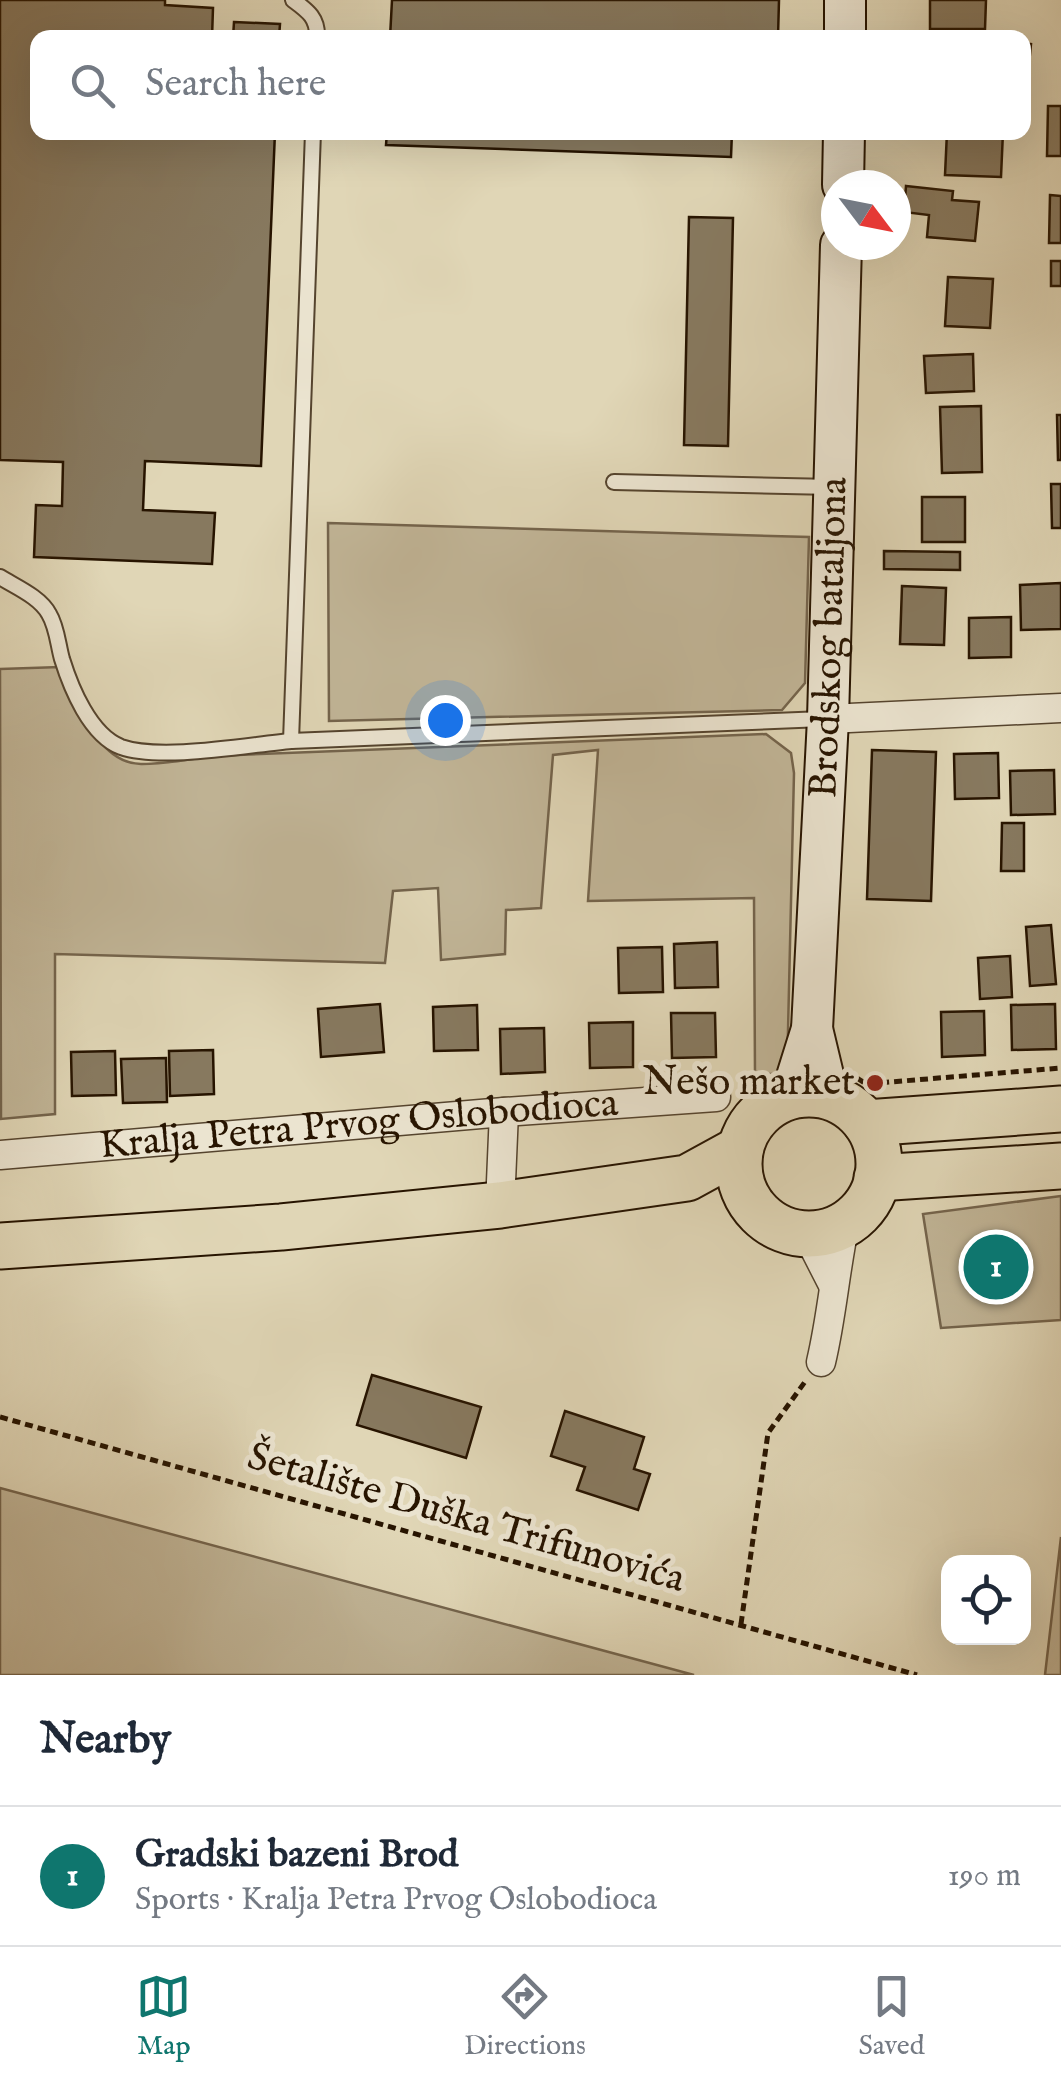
<!DOCTYPE html>
<meta charset="utf-8">
<style>
body{margin:0;font-family:"IM FELL English",serif;background:#f2f2f3;color:#1f2937}
.controls{position:absolute;right:30px;bottom:30px;display:grid;overflow:hidden;border-radius:20px;box-shadow:0 10px 40px #0002}
.controls button{width:90px;height:90px;display:grid;place-items:center;padding:0;border:0;border-bottom:2px solid #e0e1e3;background:#fff;color:#1f2937;font:50px sans-serif}
.compass{position:absolute;left:821px;top:170px;width:90px;height:90px;border-radius:50%;background:#fff;box-shadow:0 10px 40px #0002;rotate:122deg}
.you{position:absolute;left:445px;top:720px;width:35px;height:35px;margin:-25px;border:8px solid #fff;border-radius:50%;background:#1a73e8;box-shadow:0 0 0 15px #1a73e833}
.badge{display:grid;place-items:center;width:65px;height:65px;border-radius:50%;background:#0f766e;color:#fff;font-size:32px;font-weight:700}
.pin{position:absolute;translate:-50% -50%;border:5px solid #fff;box-shadow:0 2px 10px #0006}
.list{margin:0;padding:0;list-style:none}
h2{display:flex;justify-content:space-between;align-items:center;height:130px;margin:0;padding:0 40px;font-size:42px}
h2 small{font-size:32px;font-weight:400;color:#747a83}
.list li{display:grid;grid-template-columns:65px 1fr auto;gap:30px;align-items:center;box-sizing:border-box;height:140px;padding:0 40px;border-top:2px solid #e0e1e3}
.list b{display:block;font-size:38px;white-space:nowrap}
.list p{margin:0;font-size:32px;white-space:nowrap;color:#747a83}
.list em{font-size:32px;font-style:normal;color:#747a83}
.icon{flex:none;width:55px;height:55px;fill:none;stroke:currentColor;stroke-width:2;stroke-linecap:round;stroke-linejoin:round}
.map{position:relative;flex:none;width:1061px;height:1675px;overflow:hidden}
.search{position:absolute;background:#fff;box-shadow:0 10px 40px #0002;left:30px;right:30px;top:30px;height:110px;display:flex;align-items:center;gap:25px;box-sizing:border-box;padding:0 35px;border-radius:20px;color:#747a83;font-size:38px}
.sheet{height:270px;background:#fff}
nav{display:flex;justify-content:space-around;align-items:center;box-sizing:border-box;height:140px;border-top:2px solid #e0e1e3;background:#fff;font-size:28px;color:#747a83}
nav a{display:grid;justify-items:center;gap:5px}
nav .on{color:#0f766e}
.map>svg:first-child{display:block}
.green{fill:#c1b597;stroke:#74644c;stroke-width:2.5}
.building{fill:#87795f;stroke:#271400;stroke-width:2.5}
.lines{fill:none;stroke-linecap:round;stroke-linejoin:round}
.lane-casing{stroke:#55442e;stroke-width:18}
.street-casing{stroke:#55442e;stroke-width:31}
.secondary-casing{stroke:#271400;stroke-width:44}
.primary-casing{stroke:#271400;stroke-width:49}
.path{stroke:#271400;stroke-width:5;stroke-dasharray:8 5;stroke-linecap:butt}
.lane{stroke:#ebe4d0;stroke-width:14}
.street{stroke:#ebe4d0;stroke-width:28}
.secondary{stroke:#ebe4d0;stroke-width:40}
.primary{stroke:#e0d6b6;stroke-width:45}
.poi-dot{fill:#8f2418;stroke:#ebe4d0;stroke-width:4}
.labels{text-anchor:middle;dominant-baseline:central;stroke-width:10;stroke-linejoin:round;paint-order:stroke}
.street-label{font-size:40px;fill:#271400;stroke:#ebe4d0}
.poi-label{font-size:40px;fill:#271400;stroke:#ebe4d0;text-anchor:end}
</style>
<div class="map">
<svg width="1061" height="1675" viewBox="0 0 1061 1675">
<rect width="100%" height="100%" fill="#e0d6b6"/>
<filter id="stains"><feTurbulence type="fractalNoise" baseFrequency=".002" numOctaves="4"/><feColorMatrix values="0 0 0 0 .2 0 0 0 0 .09 0 0 0 0 .02 0 0 0 .5 -.17"/></filter>
<radialGradient id="worn" r=".72"><stop offset=".6" stop-color="#630" stop-opacity="0"/><stop offset="1" stop-color="#630" stop-opacity=".3"/></radialGradient>
<g class="green">
<path d="M328 523 809 537 805 683 782 710 329 721Z"/>
<path d="M60 667C77 700 97 765 142 764 165 764 190 759 213 756L766 734 791 753 794 773 787 1074H755L754 898 588 901 598 750 553 755 541 908 506 910 505 954 441 960 438 888 393 891 385 963 55 954V1114L1 1119 0 669Z"/>
<path d="M1061 1196V1320L941 1328 923 1214Z"/>
<path d="M0 1488 694 1675H0Z"/>
<path d="M1061 1537V1675H1045Z"/>
</g>
<g class="building">
<path d="M0 0H165V5L213 8 212 38H38V132H275L261 466 145 461 143 510 215 513 212 564 34 557 36 505 62 506 63 462 0 460Z"/>
<path d="M392 0H779L778 38H390Z"/>
<path d="M930 0H986L985 29H930Z"/>
<path d="M234 22 280 24 279 38H233Z"/>
<path d="M1024 43 1031 44 1025 103H1024Z"/>
<path d="M1048 106H1061V156H1047Z"/>
<path d="M387 132H732L731 157 386 145Z"/>
<path d="M947 132H1003L1001 177 945 175Z"/>
<path d="M906 186 953 191 952 200 979 202 975 241 927 237 929 215 904 212Z"/>
<path d="M1050 195 1061 196V243H1049Z"/>
<path d="M689 217 733 218 728 446 684 445Z"/>
<rect x="1051" y="261" width="10" height="25"/>
<path d="M948 277 993 279 990 328 945 326Z"/>
<path d="M973 354 974 391 926 393 924 356Z"/>
<path d="M981 406 982 472 942 473 940 407Z"/>
<path d="M1057 415H1061V460H1058Z"/>
<path d="M1051 484H1061V528H1052Z"/>
<rect x="922" y="497" width="43" height="45"/>
<path d="M884 551 960 552V570L884 569Z"/>
<path d="M1061 583V629L1021 630 1020 585Z"/>
<path d="M902 586 946 588 944 645 900 644Z"/>
<path d="M1011 617V657L969 658V618Z"/>
<path d="M872 750 936 752 931 901 867 899Z"/>
<path d="M998 753 999 798 955 799 954 754Z"/>
<path d="M1054 770 1055 814 1011 815 1010 771Z"/>
<path d="M1002 823H1024V871H1001Z"/>
<path d="M1051 925 1056 984 1030 986 1026 927Z"/>
<path d="M717 942 718 987 675 988 674 944Z"/>
<path d="M662 947 663 992 619 993 618 948Z"/>
<path d="M1010 956 1012 997 980 999 978 958Z"/>
<path d="M380 1004 384 1052 321 1057 318 1009Z"/>
<path d="M1055 1004 1056 1049 1012 1050 1011 1005Z"/>
<path d="M477 1005 478 1050 434 1051 433 1007Z"/>
<path d="M984 1011 985 1055 942 1057 941 1012Z"/>
<path d="M671 1013H715L716 1057 672 1058Z"/>
<path d="M633 1022V1067L590 1068 589 1023Z"/>
<path d="M544 1028 545 1072 501 1074 500 1029Z"/>
<path d="M213 1050 214 1094 170 1096 169 1051Z"/>
<path d="M115 1051 116 1095 72 1096 71 1052Z"/>
<path d="M166 1058 167 1102 123 1103 121 1059Z"/>
<path d="M372 1375 481 1407 466 1458 357 1425Z"/>
<path d="M565 1411 644 1437 634 1469 650 1474 638 1510 577 1490 585 1467 551 1456Z"/>
</g>
<g class="lines">
<defs>
<g id="lane">
<path d="M293 0C308 11 318 18 317 38"/>
<path d="M313 132 291 741 823 719"/>
<path d="M614 482 833 487"/>
<path d="M0 577C16 587 40 597 49 614 57 627 58 645 62 659 71 688 90 735 121 747 161 761 247 745 291 741"/>
</g>
<g id="street">
<path d="M828 719 1061 708"/>
<path id="s1" d="M0 1155 504 1112 716 1097"/>
<path d="M500 1205 504 1112"/>
<path d="M807 1234 833 1285"/>
<path d="M821 1362C832 1316 835 1270 845 1223"/>
</g>
<g id="secondary">
<path d="M845 38V0"/>
<path d="M843 185 844 132"/>
<path d="M812 1029 828 1096"/>
<path id="s2" d="M791 1096 812 1029 828 719 841 245"/>
</g>
<g id="primary">
<circle cx="809" cy="1164" r="70"/>
<path d="M866 1123 1061 1109"/>
<path d="M877 1178 1061 1166"/>
<path d="M0 1246 281 1227 500 1205 687 1178 740 1149"/>
</g>
</defs>
<use href="#lane" class="lane-casing"/>
<use href="#street" class="street-casing"/>
<use href="#secondary" class="secondary-casing"/>
<use href="#primary" class="primary-casing"/>
<g class="path">
<path d="M857 1078 866 1084 1061 1068"/>
<path d="M0 1417 917 1675"/>
<path d="M741 1624 768 1433 807 1379"/>
</g>
<use href="#lane" class="lane"/>
<use href="#street" class="street"/>
<use href="#secondary" class="secondary"/>
<use href="#primary" class="primary"/>
</g>
<circle class="poi-dot" cx="875" cy="1083" r="10"/>
<g class="labels">
<g class="street-label">
<text stroke="none"><textPath href="#s2" startOffset="462">Brodskog bataljona</textPath></text>
<text stroke="none"><textPath href="#s1" startOffset="360">Kralja Petra Prvog Oslobodioca</textPath></text>
<text transform="translate(466 1519) rotate(16)">Šetalište Duška Trifunovića</text>
</g>
<g class="poi-label">
<text x="855" y="1083">Nešo market</text>
</g>
</g>
<rect width="100%" height="100%" filter="url(#stains)"/>
<rect width="100%" height="100%" fill="url(#worn)"/>
</svg>
<div class="controls">
<button><svg class="icon" aria-label="locate" viewBox="0 0 24 24"><circle cx="12" cy="12" r="6"/><path d="M12 2v4M12 18v4M2 12h4M18 12h4"/></svg></button>
</div>
<svg class="compass" viewBox="-18 -18 36 36"><path d="M0-13l5 13h-10z" fill="#e53935"/><path d="M0 13l5-13h-10z" fill="#747a83"/></svg>
<div class="you"></div>
<div class="pin badge" style="left:996px;top:1267px">1</div>
<div class="search"><svg class="icon" aria-label="search" viewBox="0 0 24 24"><circle cx="10" cy="10" r="6"/><path d="M15 15l6 6"/></svg>Search here</div>
</div>
<section class="sheet">
<h2>Nearby<small></small></h2>
<ul class="list">
<li><span class="badge">1</span><div><b>Gradski bazeni Brod</b><p>Sports · Kralja Petra Prvog Oslobodioca</p></div><em>190 m</em></li>
</ul>
</section>
<nav>
<a class="on"><svg class="icon" aria-label="map" viewBox="0 0 24 24"><path d="M3 6l6-2 6 2 6-2v14l-6 2-6-2-6 2zM9 4v14M15 6v14"/></svg>Map</a>
<a><svg class="icon" aria-label="directions" viewBox="0 0 24 24"><path d="M12 3l9 9-9 9-9-9zM9 14v-3h6M13 9l2 2-2 2"/></svg>Directions</a>
<a><svg class="icon" aria-label="saved" viewBox="0 0 24 24"><path d="M7 4h10v16l-5-4-5 4z"/></svg>Saved</a>
</nav>
